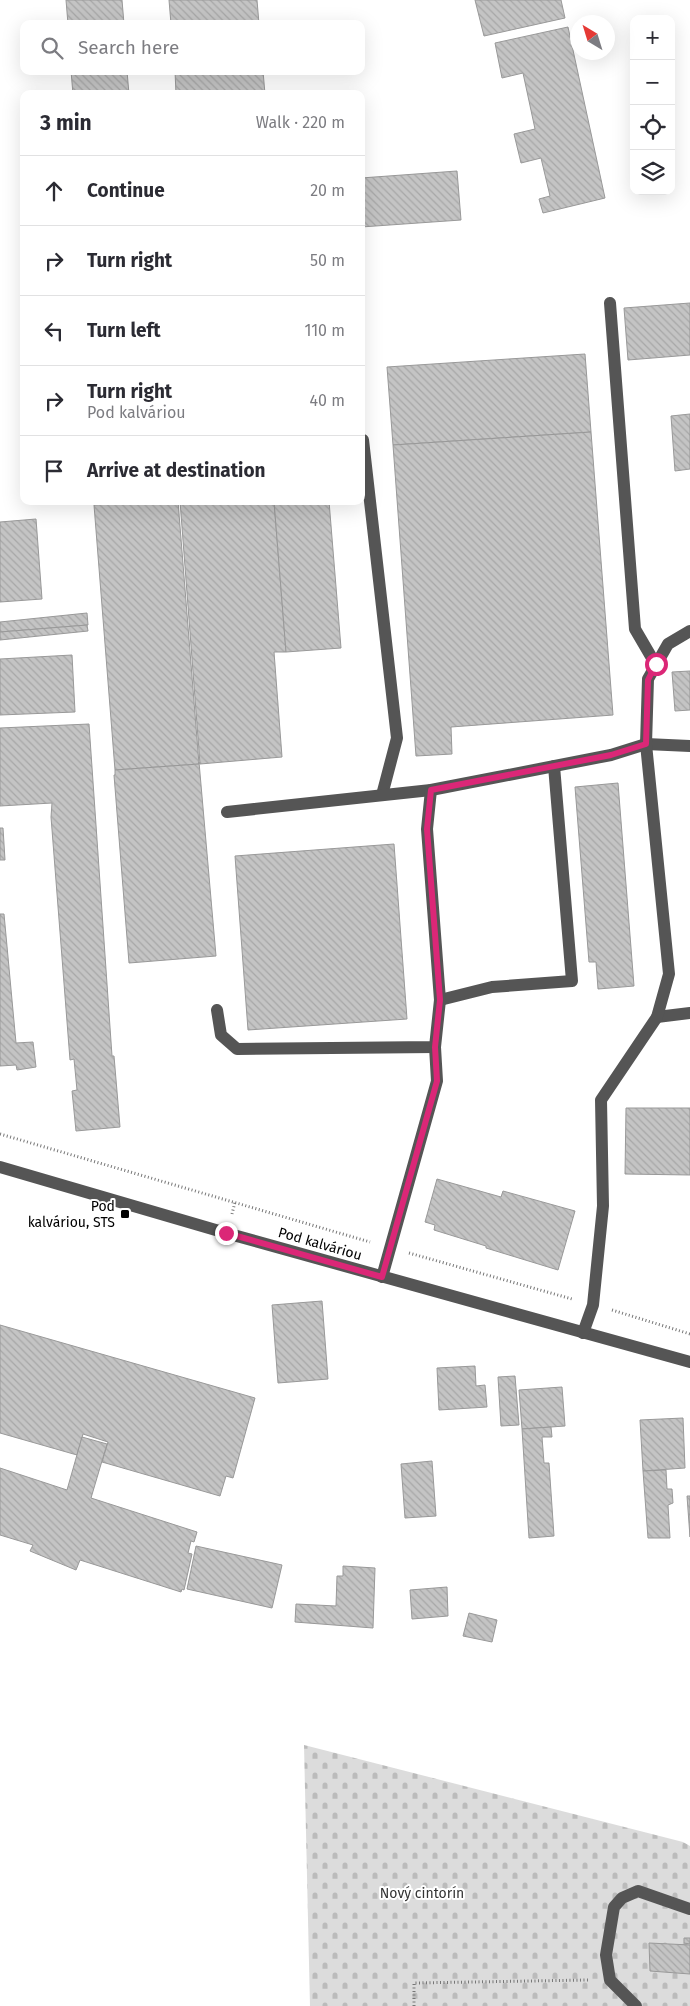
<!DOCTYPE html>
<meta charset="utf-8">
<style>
body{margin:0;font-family:"Fira Sans",sans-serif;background:#f7f7f7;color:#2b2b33}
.controls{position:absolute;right:15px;top:15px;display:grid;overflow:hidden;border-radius:10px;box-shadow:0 5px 20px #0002}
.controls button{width:45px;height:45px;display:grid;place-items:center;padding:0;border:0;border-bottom:1px solid #e1e1e2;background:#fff;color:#2b2b33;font:25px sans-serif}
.compass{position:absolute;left:570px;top:15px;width:45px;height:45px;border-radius:50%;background:#fff;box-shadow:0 5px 20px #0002;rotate:322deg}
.stop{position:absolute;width:15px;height:15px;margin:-11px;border:4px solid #db2777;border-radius:50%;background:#fff}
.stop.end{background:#db2777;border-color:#fff;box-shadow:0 1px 5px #0008}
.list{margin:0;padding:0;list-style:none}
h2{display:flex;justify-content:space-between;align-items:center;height:65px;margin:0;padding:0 20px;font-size:21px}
h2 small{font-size:16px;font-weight:400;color:#7c7c81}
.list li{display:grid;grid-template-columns:32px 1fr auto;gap:15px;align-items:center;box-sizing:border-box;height:70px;padding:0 20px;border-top:1px solid #e1e1e2}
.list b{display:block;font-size:19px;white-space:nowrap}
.list p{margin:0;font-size:16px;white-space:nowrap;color:#7c7c81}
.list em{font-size:16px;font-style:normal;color:#7c7c81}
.icon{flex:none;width:28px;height:28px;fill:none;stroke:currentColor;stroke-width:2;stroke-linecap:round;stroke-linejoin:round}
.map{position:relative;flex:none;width:690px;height:2006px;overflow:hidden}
.search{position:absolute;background:#fff;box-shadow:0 5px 20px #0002;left:20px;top:20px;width:345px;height:55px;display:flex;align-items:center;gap:12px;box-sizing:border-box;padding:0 18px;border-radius:10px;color:#7c7c81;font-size:19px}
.panel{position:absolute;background:#fff;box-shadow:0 5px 20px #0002;left:20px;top:90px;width:345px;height:415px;border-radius:10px}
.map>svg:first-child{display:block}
.cemetery{fill:url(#cemetery-stones)}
.building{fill:url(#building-back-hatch);stroke:#999}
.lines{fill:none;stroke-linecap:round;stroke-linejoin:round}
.path{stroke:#777;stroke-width:3;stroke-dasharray:1 2.5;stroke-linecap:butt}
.minor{stroke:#555;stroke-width:12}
.route{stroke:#db2777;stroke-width:6}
.poi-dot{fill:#000;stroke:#fff;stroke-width:2}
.labels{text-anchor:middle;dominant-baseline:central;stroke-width:4;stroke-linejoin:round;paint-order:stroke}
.poi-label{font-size:14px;fill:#000;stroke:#fff;text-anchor:end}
.street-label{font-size:14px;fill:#000;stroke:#fff}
.park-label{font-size:14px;fill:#333;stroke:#fff}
</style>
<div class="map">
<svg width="690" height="2006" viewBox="0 0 690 2006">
<defs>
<pattern id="cemetery-stones" width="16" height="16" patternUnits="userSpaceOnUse" patternTransform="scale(1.25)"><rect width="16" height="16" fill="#dcdcdc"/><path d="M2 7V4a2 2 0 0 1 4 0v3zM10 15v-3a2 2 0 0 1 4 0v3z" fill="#bbb"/></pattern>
<pattern id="building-back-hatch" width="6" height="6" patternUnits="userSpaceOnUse" patternTransform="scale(1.25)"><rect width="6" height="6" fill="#c4c4c4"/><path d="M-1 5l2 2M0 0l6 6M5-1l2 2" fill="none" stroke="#a7a7a7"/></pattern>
</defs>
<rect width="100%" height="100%" fill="#fff"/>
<path class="cemetery" d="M304 1745 683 1842 690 1846V2006H310Z"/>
<g class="building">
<path d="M66 0H122L124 24H68Z"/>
<path d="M169 0H257L259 24H171Z"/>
<path d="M475 0H561L565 18 484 36Z"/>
<path d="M568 27 605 198 543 213 539 199 550 196 541 158 521 163 514 134 535 129 523 73 502 78 495 43Z"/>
<path d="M71 71H127L129 94H73Z"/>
<path d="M175 71H263L265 94H176Z"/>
<path d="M457 171 461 220 361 227V178Z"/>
<path d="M690 303V355L628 360 624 308Z"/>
<path d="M585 354 591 432 393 445 387 367Z"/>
<path d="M690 414V469L675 471 671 416Z"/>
<path d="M591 432 613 715 451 727 452 754 416 756 393 445Z"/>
<path d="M152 501H178L199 764 115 770 94 505Z"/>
<path d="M180 501H274L286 652H274L282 757 200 764Z"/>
<path d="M274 501H329L341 648 286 652Z"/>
<path d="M36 519 42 599 0 602V522Z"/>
<path d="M87 613 88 625 0 632V622Z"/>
<path d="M87 625 88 631 0 640V632Z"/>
<path d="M72 655 75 712 0 715V659Z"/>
<path d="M690 671V710L675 711 672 672Z"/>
<path d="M89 724 112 1056H114L120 1127 76 1131 72 1091 77 1090 74 1059 70 1060 51 817 52 803 0 806V728Z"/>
<path d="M199 762 216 956 129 963 114 775H115V770L199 764Z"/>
<path d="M618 783 634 986 598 989 596 962H589L575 787Z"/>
<path d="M0 828H3L5 860H0Z"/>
<path d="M394 844 407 1019 248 1030 235 856Z"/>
<path d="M0 914H4L16 1043 33 1042 36 1067 17 1070 16 1065 0 1066Z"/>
<path d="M626 1108H690V1175L625 1174Z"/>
<path d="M437 1179 501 1197 503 1191 575 1211 558 1270 486 1248V1246L434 1230 435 1225 425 1222Z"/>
<path d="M322 1301 328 1379 278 1383 272 1305Z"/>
<path d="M0 1325 255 1398 233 1478 226 1476 220 1496 102 1462 108 1442 83 1434 77 1455 0 1433Z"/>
<path d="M475 1366 476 1386 485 1385 487 1407 439 1410 437 1368Z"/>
<path d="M515 1376 519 1425 501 1426 498 1377Z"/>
<path d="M562 1387 565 1426 522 1429 519 1390Z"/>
<path d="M683 1418 685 1468 643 1471 640 1420Z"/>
<path d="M551 1427 552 1437H542L544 1463H549L554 1536 529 1538 522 1429Z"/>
<path d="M82 1437 107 1444 91 1498 197 1532 194 1542 191 1541 188 1553 192 1554 184 1590 182 1589 181 1592 80 1560 76 1570 30 1551 33 1545 0 1535V1468L67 1490Z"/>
<path d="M432 1461 436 1516 405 1518 401 1464Z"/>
<path d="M666 1470 667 1489H672L673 1503 668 1505 670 1538H648L643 1471Z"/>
<path d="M687 1496H690V1537Z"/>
<path d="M196 1546 282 1565 272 1608 187 1589Z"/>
<path d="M343 1566 375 1568 373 1628 295 1622 296 1604 336 1606 337 1576H343Z"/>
<path d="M447 1587 448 1616 412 1619 410 1590Z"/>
<path d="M469 1613 497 1620 492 1642 463 1636Z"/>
<path d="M684 1938H690V1944L684 1943Z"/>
<path d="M649 1943 690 1945V1974L650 1971Z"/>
</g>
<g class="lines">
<g class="path">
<path d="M0 1134 370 1242"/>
<path d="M232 1214 235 1202"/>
<path d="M409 1253 572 1299"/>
<path d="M612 1310 690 1334"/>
<path d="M414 2006V1983L588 1980"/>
</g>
<g class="minor">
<path d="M610 303 635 629 656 665"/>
<path d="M363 440 397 738 382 795"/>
<path d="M227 812 431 790 611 755 646 744 690 746"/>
<path d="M440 1000 492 987 572 981 554 766"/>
<path d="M217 1010 221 1035 237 1049 435 1047 440 1000 427 829 431 790"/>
<path d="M657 1017 690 1013"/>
<path d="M0 1167 226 1233 690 1362"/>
<path d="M382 1277 437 1081 435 1047"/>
<path d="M583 1333 593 1305 603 1206 601 1100 657 1017 669 974 646 744 648 679 668 644 690 631"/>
<path d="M636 2006 610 1980 606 1955 614 1907 622 1898 638 1891 690 1909"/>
</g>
</g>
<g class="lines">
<path class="route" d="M226 1233 382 1277 437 1081 435 1047 440 1000 427 829 431 790 611 755 646 744 648 680 656 664"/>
</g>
<rect class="poi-dot" x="120" y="1209" width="10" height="10" rx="2.5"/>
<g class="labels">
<g class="poi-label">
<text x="115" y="1206">Pod<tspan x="115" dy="16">kalváriou, STS</tspan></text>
</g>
<g class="street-label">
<text transform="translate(320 1244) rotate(16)">Pod kalváriou</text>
</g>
<g class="park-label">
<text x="422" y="1893">Nový cintorín</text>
</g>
</g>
</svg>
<div class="controls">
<button>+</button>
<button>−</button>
<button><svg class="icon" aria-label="locate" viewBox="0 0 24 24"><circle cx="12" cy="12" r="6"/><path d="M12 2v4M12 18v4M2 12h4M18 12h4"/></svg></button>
<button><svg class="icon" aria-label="layers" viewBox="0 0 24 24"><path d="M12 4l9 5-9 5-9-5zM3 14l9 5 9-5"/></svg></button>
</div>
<svg class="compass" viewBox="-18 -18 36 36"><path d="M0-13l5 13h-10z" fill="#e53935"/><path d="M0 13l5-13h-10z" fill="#7c7c81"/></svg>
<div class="stop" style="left:656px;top:664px"></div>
<div class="stop end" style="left:226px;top:1233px"></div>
<div class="search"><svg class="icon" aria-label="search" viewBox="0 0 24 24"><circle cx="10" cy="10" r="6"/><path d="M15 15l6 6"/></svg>Search here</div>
<section class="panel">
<h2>3 min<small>Walk · 220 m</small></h2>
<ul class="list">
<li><svg class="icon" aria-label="ahead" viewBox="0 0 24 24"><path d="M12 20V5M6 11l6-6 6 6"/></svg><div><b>Continue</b></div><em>20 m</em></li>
<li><svg class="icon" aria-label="right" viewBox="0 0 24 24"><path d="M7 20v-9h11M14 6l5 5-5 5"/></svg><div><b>Turn right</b></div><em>50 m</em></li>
<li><svg class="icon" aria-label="left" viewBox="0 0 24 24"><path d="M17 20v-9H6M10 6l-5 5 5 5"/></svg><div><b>Turn left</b></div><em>110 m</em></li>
<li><svg class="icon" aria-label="right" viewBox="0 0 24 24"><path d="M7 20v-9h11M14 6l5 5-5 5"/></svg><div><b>Turn right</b><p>Pod kalváriou</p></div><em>40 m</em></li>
<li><svg class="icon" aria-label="arrive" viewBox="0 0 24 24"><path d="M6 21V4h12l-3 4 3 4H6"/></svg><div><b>Arrive at destination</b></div></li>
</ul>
</section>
</div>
